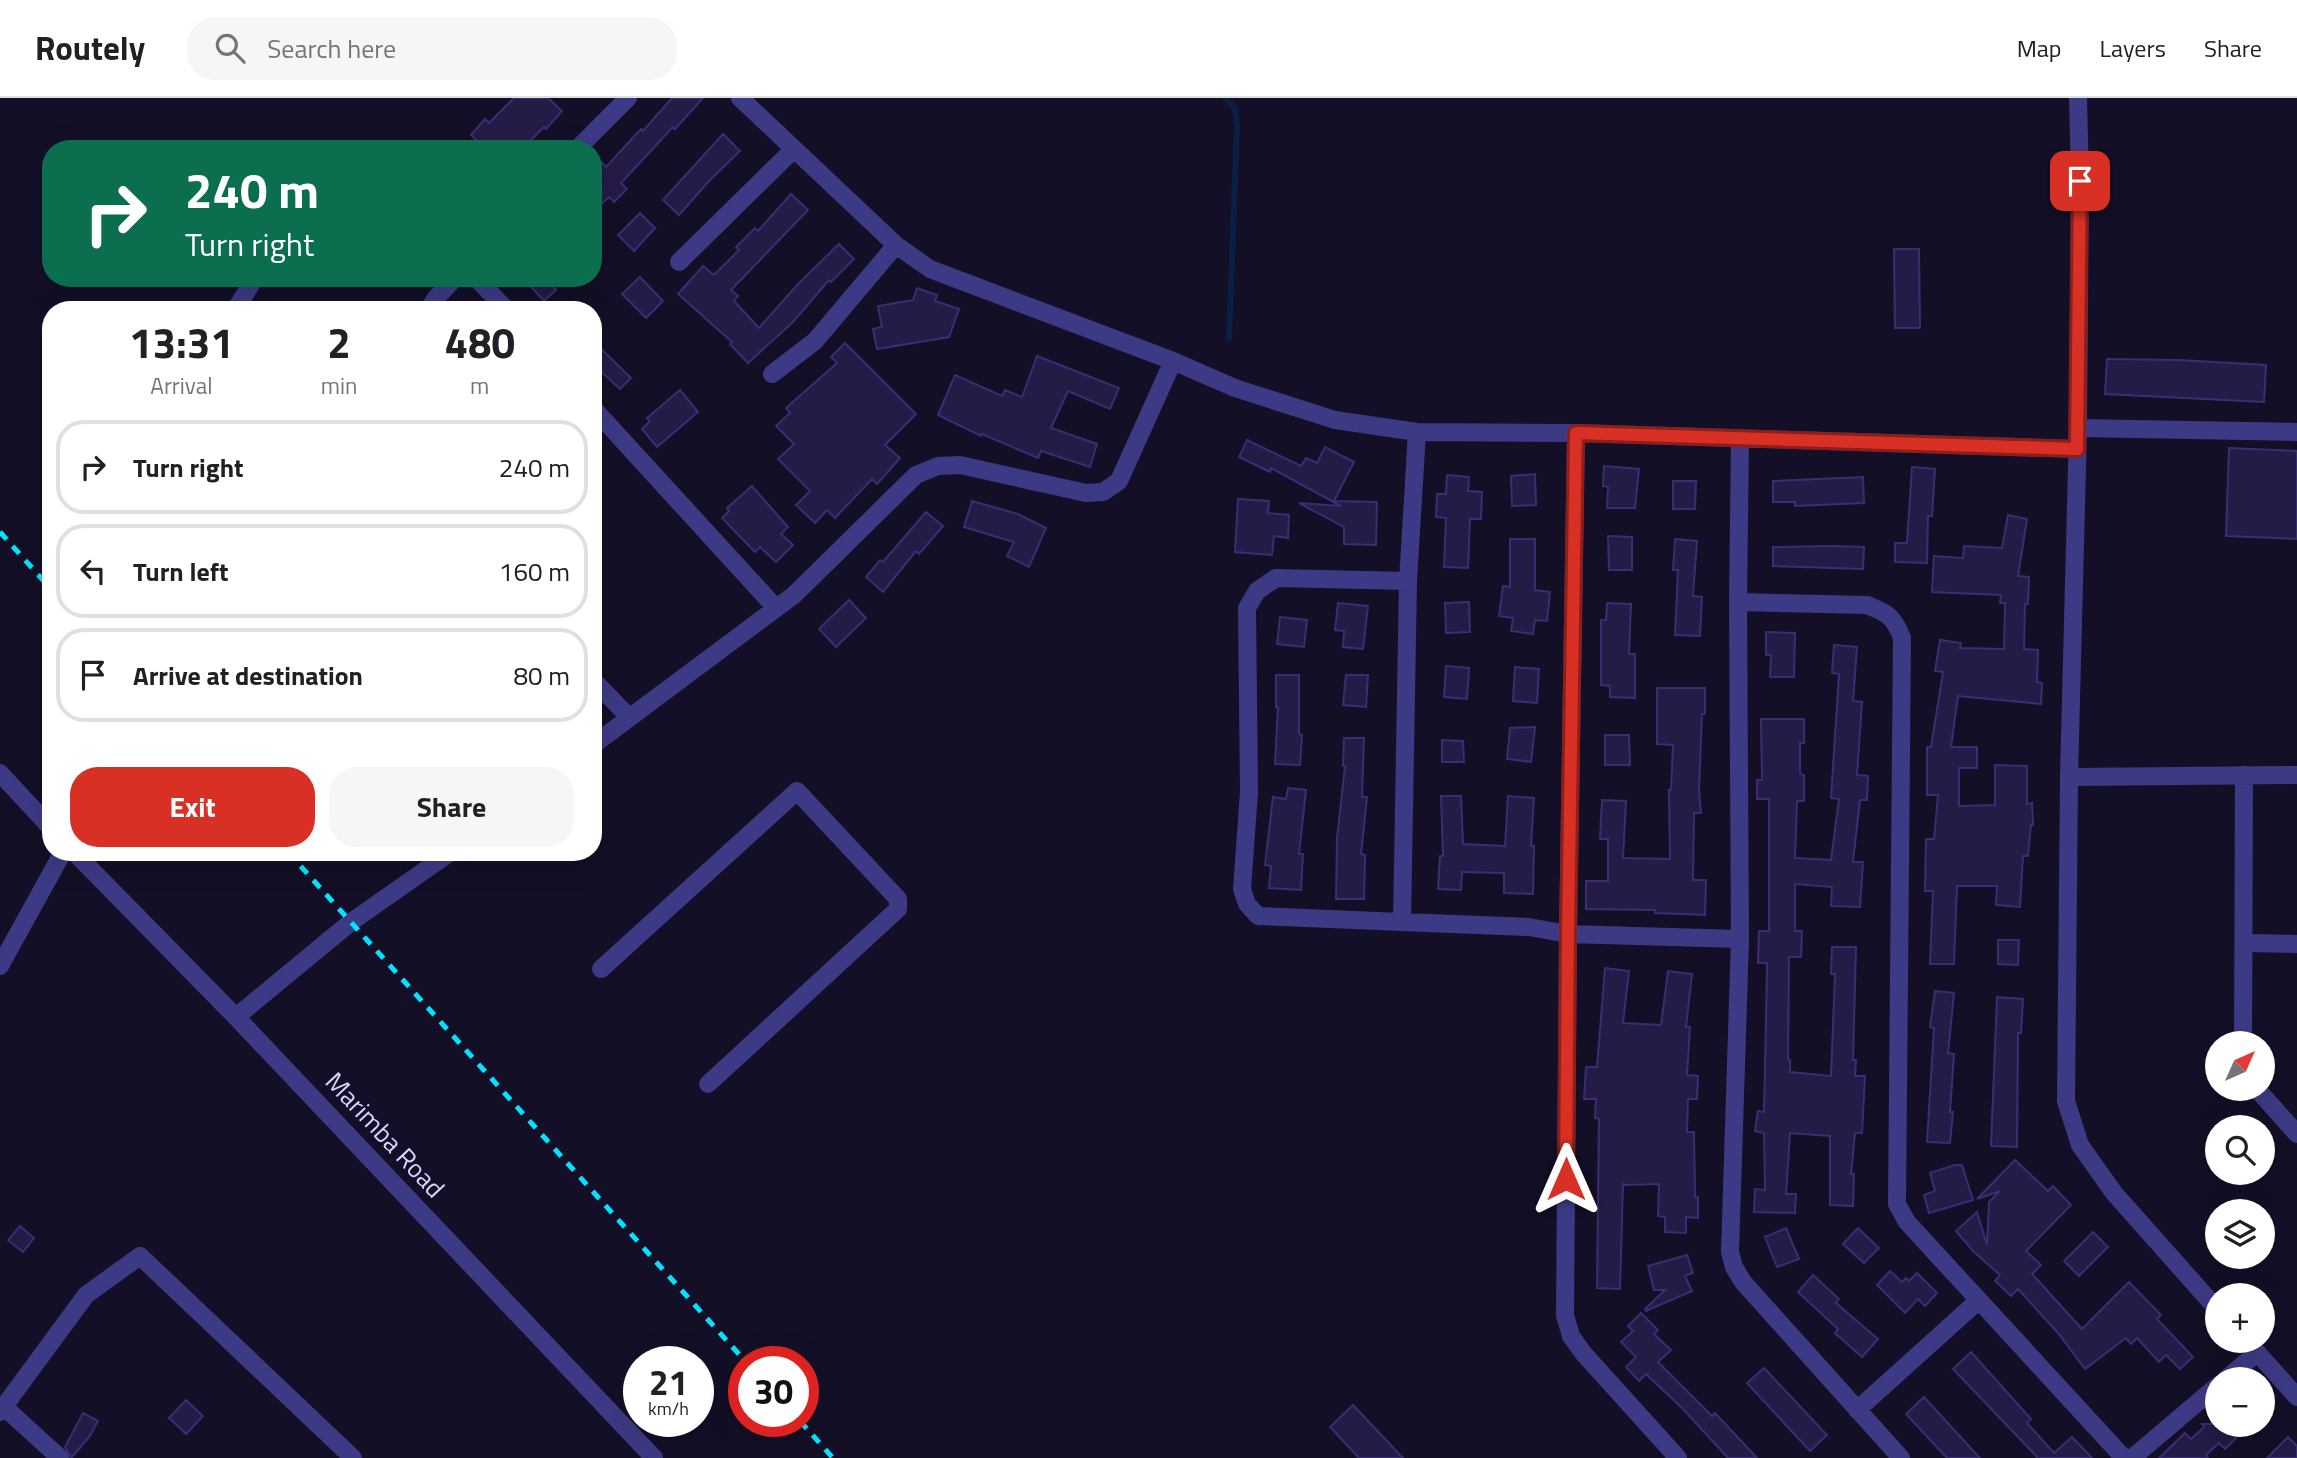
<!DOCTYPE html>
<html lang="en">
<head>
<meta charset="utf-8">
<style>
  :root { --surface:#fff; --page:#f6f6f6; --text:#202124; --muted:#757577; --line:#e0e0e0; --accent:#d93025 }
  body { margin:0; font-family:"Titillium Web",sans-serif; background:var(--page); color:var(--text); height:100vh; display:flex; flex-direction:column; font-size:26px; white-space:nowrap }
  * { box-sizing:border-box; margin:0 }
  p { font-size:23px; color:var(--muted) }
  .icon { flex:none; width:38px; height:38px; fill:none; stroke:currentColor; stroke-width:2; stroke-linecap:round; stroke-linejoin:round }
  .map { position:relative; flex:1; overflow:hidden }
  .drawer { position:absolute; left:42px; top:203px; width:560px; height:560px; display:flex; flex-direction:column; background:var(--surface); border-radius:28px; box-shadow:0 7px 28px #0002 }
  .drawer>* { flex:none }
  .hud { position:absolute; left:42px; top:42px; width:560px; height:147px; border-radius:28px; box-shadow:0 7px 28px #0002; background:#0b6e4f; color:#fff; overflow:hidden }
  .needle { width:46px; rotate:45deg }
  .buttons { position:absolute; left:2205px; top:933px; display:grid; gap:14px }
  .buttons a { display:grid; place-items:center; width:70px; height:70px; border-radius:50%; background:var(--surface); box-shadow:0 7px 28px #0002; font-size:35px }
  .speed { position:absolute; left:623px; top:1248px; display:flex; gap:14px; font-size:35px; font-weight:700; text-align:center }
  .speed>* { display:grid; place-content:center; width:91px; height:91px; border-radius:50%; background:var(--surface); box-shadow:0 7px 28px #0002; line-height:1 }
  .speed small { font-size:18px; font-weight:400 }
  .speed .limit { border:10px solid #d22; background:#fff; color:#111 }
  .pin { position:absolute; display:grid; place-items:center; width:60px; height:60px; color:#fff; margin:-30px; border-radius:14px; box-shadow:0 4px 10px #0006 }
  .me { position:absolute; width:77px; margin:-38px; rotate:0deg; stroke-linejoin:round; filter:drop-shadow(0 0 5px #0008) }
  .turn { display:flex; align-items:center; gap:24px; height:147px; padding:0 28px; font-size:32px }
  .turn .icon { width:91px; height:91px; stroke-width:2.5 }
  .turn b { display:block; font-size:49px; line-height:60px }
  .eta { display:flex; justify-content:space-evenly; align-items:center; height:119px; text-align:center }
  .eta b { font-size:42px; font-weight:700; line-height:49px }
  .primary-button { display:flex; gap:14px; margin-top:auto; padding:14px 28px }
  .primary-button a { flex:1; height:80px; border-radius:28px; background:var(--accent); color:#fff; font-size:28px; font-weight:700; line-height:80px; text-align:center }
  .primary-button a+a { background:var(--page); color:var(--text) }
  ul { padding:0; list-style:none }
  li { display:flex; align-items:center; gap:21px; height:94px; margin:0 14px 10px; padding:0 14px; border:4px solid var(--line); border-radius:28px }
  li div { flex:1 }
  li b { display:block; font-size:26px }
  li em { font-style:normal }
  header { display:flex; align-items:center; gap:42px; box-sizing:border-box; height:98px; padding:0 35px; background:var(--surface); border-bottom:2px solid var(--line) }
  header strong { font-size:33px }
  nav { display:flex; gap:38px; margin-inline-start:auto; font-size:24px }
  .search { width:490px; height:63px; background:var(--page); display:flex; align-items:center; gap:18px; box-sizing:border-box; padding:0 24px; border-radius:28px; color:var(--muted); font-size:26px }
  .map>svg:first-child { display:block }
  .lines { fill:none; stroke-linecap:round; stroke-linejoin:round }
  .stream { stroke:#0a1f44; stroke-width:6 }
  .building { fill:#241b47; stroke:#3b2d73; stroke-width:2 }
  .minor { stroke:#3d3a85; stroke-width:18 }
  .tertiary { stroke:#3d3a85; stroke-width:18 }
  .rail { stroke:#00e5ff; stroke-width:5; stroke-dasharray:10 9; stroke-linecap:butt }
  .route-casing { stroke:#8d1f18; stroke-width:18 }
  .route { stroke:#d93025; stroke-width:12 }
  .labels { text-anchor:middle; stroke-width:7; stroke-linejoin:round; paint-order:stroke }
  .street-label { font-size:26px; fill:#d9d4ff; stroke:#130f26 }
</style>
</head>
<body>
<header>
<strong>Routely</strong>
<div class="search"><svg class="icon" aria-label="search" viewBox="0 0 24 24"><circle cx="10" cy="10" r="6"/><path d="M15 15l6 6"/></svg>Search here</div>
<nav><a>Map</a><a>Layers</a><a>Share</a></nav>
</header>
<div class="map">
<svg width="2297" height="1360" viewBox="0 0 2297 1360">
  <rect width="100%" height="100%" fill="#130f26"/>
  <g class="lines">
    <path class="stream" d="M1225 0 1235 10 1237 28 1229 240"/>
  </g>
  <path class="building" d="M514 0H548L562 13 546 31 544 29 522 51H486L471 37 485 21 489 25Z
    M672 0H703L675 31 673 29 621 85 627 91 614 104 609 99 593 114V56L606 69 641 31 643 33Z
    M723 36 740 53 708 84 679 117 663 102Z
    M791 96 808 112 731 192 738 198 734 203 759 230 798 186 839 146 854 161 831 184 829 182 793 224 748 265 730 246 732 244 678 196 703 168 714 177 739 152 736 149 755 130 758 133Z
    M640 115 655 130 634 153 618 137Z
    M1894 151H1919L1920 230H1895Z
    M640 179 663 203 646 220 622 196Z
    M523 180H545L556 192 544 203Z
    M917 190 937 197 935 203 959 211 949 239 877 251 873 231 882 229 878 208 913 202Z
    M593 243 631 280 620 291 593 266Z
    M845 245 916 316 885 347 900 360 877 386 872 381 835 420 827 412 815 425 796 407 810 393 778 361 794 346 776 328 790 315 786 310 837 265 831 259Z
    M1037 258 1119 290 1110 311 1068 293 1051 330 1097 346 1090 369 1041 353 1038 360 982 336 981 338 938 317 955 277 1002 298 1005 292 1022 299Z
    M2107 261 2179 262 2266 267 2264 304 2105 296Z
    M680 292 698 314 657 349 642 331 650 323 647 320Z
    M1247 342 1301 368 1306 360 1317 365 1325 349 1354 364 1334 403 1377 404 1376 447 1344 446V429L1299 405 1341 408 1271 370 1270 374 1239 359Z
    M2229 350 2297 353V441L2226 438Z
    M1604 368 1639 371 1635 410H1607L1608 389 1603 388Z
    M1912 369 1935 371 1932 418H1928L1927 465 1895 464V445H1907Z
    M1535 376 1536 407 1512 408 1511 378Z
    M1447 377 1469 379 1468 393 1482 394 1481 421H1470L1468 470 1444 469 1446 420 1436 419 1437 396H1446Z
    M1863 379 1864 405 1795 408V404H1773V383Z
    M1673 383H1696L1695 411H1673Z
    M752 388 788 429 781 436 793 447 776 464 760 449 755 454 722 420 729 413 727 410Z
    M1238 401 1269 403 1268 415 1289 417 1288 440 1274 438 1272 457 1235 454Z
    M972 403 1018 416 1046 430 1029 469 1007 458 1014 444 964 429Z
    M926 414 943 428 919 456 916 453 883 494 866 479 880 462 883 464Z
    M2008 417 2027 421 2018 478 2029 479 2028 506H2025L2024 551 2038 552 2037 584 2042 585 2041 606 1958 598 1951 649H1977V670H1959V708L1995 707V667L2027 668V706L2032 705 2033 727H2031L2028 758H2023L2020 809 1996 807 1997 788H1957L1954 866H1930L1933 793H1925L1926 741H1934L1938 697H1927V649H1931L1943 574 1935 573 1940 542 1961 545 1960 550 2004 551 2005 505H2000L2001 497 1932 494 1934 458 1963 460 1964 448 2002 450Z
    M1608 438 1632 439V472H1609Z
    M1510 441H1535V492L1550 494 1547 523 1535 522 1533 536 1511 533 1513 520 1499 518 1503 488 1510 489Z
    M1675 441 1697 443 1693 498 1702 499 1700 538 1675 537 1678 472H1673Z
    M1833 448 1864 449 1863 471 1773 468V449Z
    M849 502 866 520 836 549 819 531Z
    M1469 504 1470 534 1446 535 1445 505Z
    M1338 505 1368 508 1363 551 1343 549 1344 533 1335 532Z
    M1607 505 1631 506 1629 556H1635V600L1610 599V588L1601 587V522H1606Z
    M1280 519 1307 522 1304 549 1277 546Z
    M1766 534 1795 535 1794 579H1770L1771 557H1766Z
    M1834 547 1857 549 1853 603 1862 604 1857 677 1868 678 1867 702H1860L1853 764H1863L1860 809 1831 808 1832 789 1795 786V833H1802L1801 859H1789L1788 961 1790 962V974L1831 978 1835 876H1831L1832 849H1856L1853 962H1856L1855 978H1865L1862 1035H1855L1851 1076H1854L1853 1108 1830 1107V1038L1790 1035 1786 1096H1796L1795 1115 1754 1114 1755 1091 1765 1092 1764 1035 1755 1033 1758 1013 1764 1014 1767 875V865H1758L1759 833H1769V701H1757V682H1762L1761 621H1804V645H1800V676L1804 677V703H1797L1795 760 1831 762 1839 701 1831 700 1839 576 1832 575Z
    M1446 568 1469 570 1467 601 1444 599Z
    M1515 569 1539 571 1537 605 1513 603Z
    M1276 577H1299V636L1302 637 1300 667 1275 666 1278 609H1276Z
    M1346 577H1368L1366 609 1343 607Z
    M1657 590H1705V616H1702L1699 692 1701 715H1694L1693 782H1706L1705 817 1655 815V812L1586 811V783H1608V741H1600L1602 702 1626 703 1623 760 1670 761 1669 692H1671L1673 647 1657 646Z
    M1535 629 1531 664 1507 661 1510 630Z
    M1605 637H1629L1630 667H1605Z
    M1344 640H1364L1362 699H1367L1361 756 1365 757 1364 801H1336L1337 740 1345 668H1343Z
    M1442 642 1463 643 1464 664H1442Z
    M1288 690 1306 692 1299 756H1303L1301 792 1269 790 1271 768 1265 767 1273 699 1286 701Z
    M1441 698H1461L1463 746 1505 748 1508 698 1534 700 1531 748H1534L1533 796 1504 795V775L1462 774 1461 792 1438 791 1440 758H1443Z
    M1998 842H2019L2018 867 1998 866Z
    M1605 870 1629 873 1623 925 1661 927 1668 873 1692 876 1686 929H1690L1687 977 1698 978 1697 1001H1688L1687 1034H1694L1695 1099H1698V1120L1686 1119V1135L1665 1134V1119L1658 1118 1659 1086 1624 1087 1623 1085 1620 1191 1597 1190 1599 1021 1595 1020 1596 1001H1584L1586 969H1597Z
    M1935 893 1954 895 1948 955 1954 956 1950 1014H1953L1950 1045 1927 1044 1934 930 1930 929Z
    M1997 899 2023 901 2021 935H2018L2017 1049 1991 1048Z
    M2015 1062 2048 1093 2053 1088 2071 1107 2026 1153 2041 1167 2032 1176 2082 1231 2129 1184 2161 1217 2157 1221 2193 1259 2180 1271 2166 1257 2159 1264 2137 1240 2131 1246 2126 1240 2085 1271 2058 1235 2018 1191 2011 1198 1995 1183 2000 1177 1974 1154 1956 1133 1977 1114 1987 1147 1989 1104 2000 1093 1977 1101Z
    M1955 1067H1962L1973 1102 1929 1115 1924 1097 1935 1093 1930 1075Z
    M20 1128 34 1140 23 1154 8 1142Z
    M1786 1130 1799 1161 1777 1169 1765 1139Z
    M1858 1130 1879 1150 1864 1165 1843 1146Z
    M2093 1134 2108 1149 2079 1178 2064 1163Z
    M1687 1157 1693 1175 1685 1178 1692 1193 1646 1213 1645 1211 1665 1192H1654L1648 1168Z
    M1890 1173 1902 1184 1906 1180 1909 1183 1917 1175 1937 1195 1925 1208 1918 1201 1905 1215 1877 1187Z
    M1813 1177 1839 1201 1836 1205 1878 1241 1862 1259 1835 1235 1838 1231 1798 1194Z
    M1641 1215 1658 1232 1654 1236 1671 1252 1658 1264 1712 1318 1715 1315 1757 1360H1728L1683 1311 1646 1276 1639 1283 1626 1269 1636 1259 1621 1244 1633 1233 1628 1228Z
    M1971 1254 2031 1321 2027 1325 2054 1355 2072 1339 2092 1360H2038L1953 1271Z
    M1764 1270 1827 1337 1810 1353 1747 1285Z
    M1924 1299 1944 1321 1980 1360H1947L1906 1316Z
    M186 1302 203 1318 186 1336 169 1320Z
    M1353 1307 1403 1360H1359L1330 1329Z
    M83 1315 98 1323 90 1338 71 1360 65 1349Z
    M2202 1326H2250L2225 1351 2219 1345 2206 1357 2208 1360H2159L2185 1335 2191 1341 2204 1329Z
    M2288 1339 2297 1348V1360H2267Z"/>
  <g class="lines">
    <path class="minor" d="M740 0 896 147 930 171 1173 263 1235 290 1335 322 1417 334 1576 335 2077 351
      M577 51 628 0
      M679 164 794 51
      M476 180 507 212
      M235 212 255 180
      M428 212 436 200 455 180
      M772 276 815 243 896 147
      M593 310 776 510
      M2078 330 2297 334
      M1417 334 1408 483 1402 824 1529 829 1568 836 1740 841
      M1576 335 1568 836 1565 1217 1571 1238 1584 1256 1678 1360
      M1740 341 1738 504 1867 507C1888 515 1894 519 1902 540L1897 1106 1907 1124 2124 1360
      M1738 504 1740 841 1730 1154 1734 1169 1743 1184 1901 1360
      M593 582 629 619
      M593 647 794 497 916 377 938 368 960 367 1086 395 1103 394 1119 383 1173 263
      M2069 679 2297 677
      M1402 824 1258 818 1247 806 1242 791 1249 694 1247 510 1257 493 1276 480 1408 483
      M2244 845 2297 846
      M601 871 797 693 898 801V811L708 986
      M236 919 351 824 451 754
      M2243 945 2244 677
      M2256 990 2297 1036
      M2226 1281 2257 1255
      M4 1309 60 1360
      M1857 1312 1979 1202
      M0 1314 86 1197 140 1158 353 1360
      M2132 1360 2217 1288"/>
    <path class="tertiary" d="M2078 0 2080 83 2078 330 2069 679 2066 1003 2080 1047 2114 1095 2217 1211
      M0 675 51 730
      M74 754 236 919 654 1360
      M0 868 63 754
      M2246 1242 2297 1299"/>
    <path class="rail" d="M0 434 51 491
      M288 754 746 1264
      M800 1323 833 1360"/>
  </g>
  <g class="lines">
    <g class="route-casing">
      <path id="route" d="M1566 1081 1568 836 1576 335 2077 351 2080 83"/>
    </g>
    <use href="#route" class="route"/>
  </g>
  <g class="labels">
    <g class="street-label">
      <text transform="translate(385 1037) rotate(47)" y="9">Marimba Road</text>
    </g>
  </g>
</svg>
<div class="buttons">
<a><svg class="needle" viewBox="-14 -14 28 28"><path d="M0-13l5 13h-10z" fill="#e53935"/><path d="M0 13l5-13h-10z" fill="#757577"/></svg></a>
<a><svg class="icon" aria-label="search" viewBox="0 0 24 24"><circle cx="10" cy="10" r="6"/><path d="M15 15l6 6"/></svg></a>
<a><svg class="icon" aria-label="layers" viewBox="0 0 24 24"><path d="M12 4l9 5-9 5-9-5zM3 14l9 5 9-5"/></svg></a>
<a>+</a>
<a>−</a>
</div>
<div class="speed"><div>21<small>km/h</small></div><div class="limit">30</div></div>
<div class="pin" style="left:2080px;top:83px;background:#d93025"><svg class="icon" aria-label="arrive" viewBox="0 0 24 24"><path d="M6 21V4h12l-3 4 3 4H6"/></svg></div>
<svg class="me" style="left:1566px;top:1081px" viewBox="-20 -20 40 40"><path d="M0-17L14 15 0 8-14 15z" fill="#d93025" stroke="#fff" stroke-width="4"/></svg>
<div class="hud">
<div class="turn"><svg class="icon" aria-label="right" viewBox="0 0 24 24"><path d="M7 20v-9h11M14 6l5 5-5 5"/></svg><div><b>240 m</b>Turn right</div></div>
</div>
<section class="drawer">
<div class="eta">
<div><b>13:31</b><p>Arrival</p></div>
<div><b>2</b><p>min</p></div>
<div><b>480</b><p>m</p></div>
</div>
<ul>
<li><svg class="icon" aria-label="right" viewBox="0 0 24 24"><path d="M7 20v-9h11M14 6l5 5-5 5"/></svg><div><b>Turn right</b></div><em>240 m</em></li>
<li><svg class="icon" aria-label="left" viewBox="0 0 24 24"><path d="M17 20v-9H6M10 6l-5 5 5 5"/></svg><div><b>Turn left</b></div><em>160 m</em></li>
<li><svg class="icon" aria-label="arrive" viewBox="0 0 24 24"><path d="M6 21V4h12l-3 4 3 4H6"/></svg><div><b>Arrive at destination</b></div><em>80 m</em></li>
</ul>
<div class="primary-button"><a>Exit</a><a>Share</a></div>
</section>
</div>
</body>
</html>
